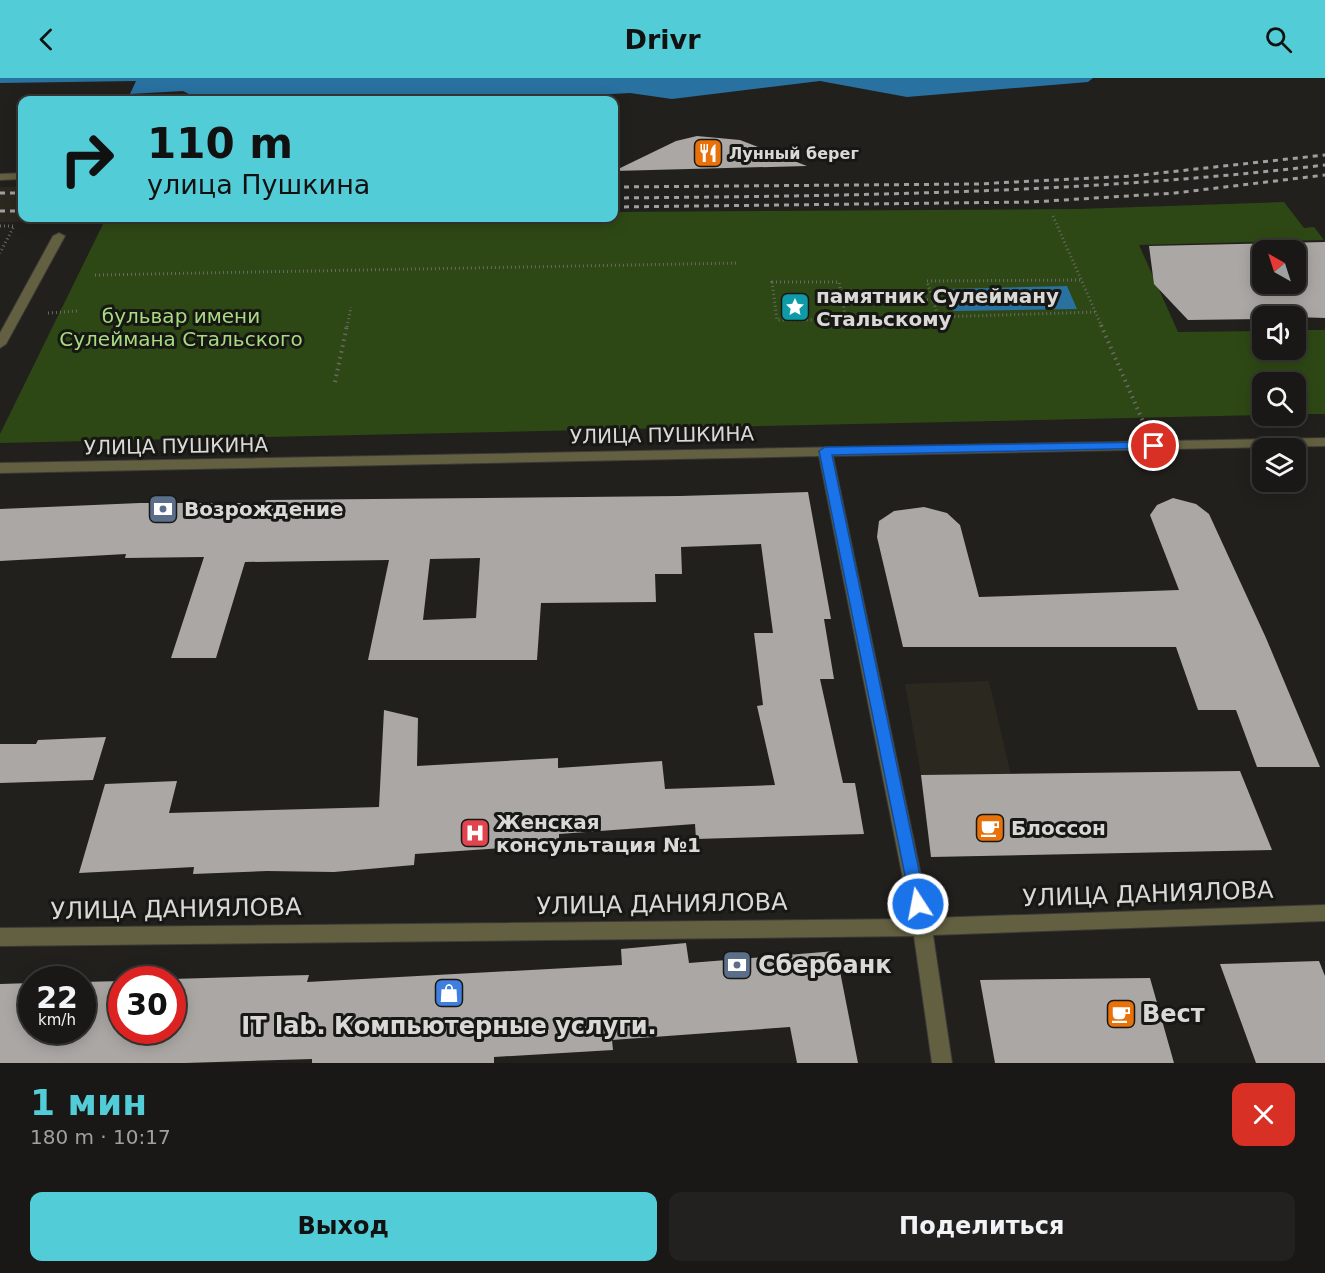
<!DOCTYPE html>
<html lang="ru">
<head>
<meta charset="utf-8">
<style>
  :root { --surface:#191816; --page:#22211f; --text:#f1f3f6; --muted:#9fa0a1; --line:#373735; --accent:#52ccd6 }
  body { margin:0; font-family:"DejaVu Sans",sans-serif; background:var(--page); color:var(--text); height:100vh; display:flex; flex-direction:column; font-size:22px; white-space:nowrap }
  * { box-sizing:border-box; margin:0 }
  p { font-size:20px; color:var(--muted) }
  .icon { flex:none; width:33px; height:33px; fill:none; stroke:currentColor; stroke-width:2; stroke-linecap:round; stroke-linejoin:round }
  .map { position:relative; height:985px; overflow:hidden }
  .details { display:flex; flex-direction:column; background:var(--surface); flex:1 }
  .details>* { flex:none }
  .guide { position:absolute; left:18px; top:18px; width:600px; height:126px; border-radius:12px; box-shadow:0 3px 15px #0003,0 0 0 2px var(--line); background:#52ccd6; color:#111; overflow:hidden }
  .needle { width:39px; rotate:321deg }
  .tools { position:absolute; left:1252px; top:162px; display:grid; gap:12px }
  .tools a { display:grid; place-items:center; width:54px; height:54px; border-radius:12px; background:var(--surface); box-shadow:0 3px 15px #0003,0 0 0 2px var(--line); font-size:30px }
  .speed { position:absolute; left:18px; top:888px; display:flex; gap:12px; font-size:30px; font-weight:700; text-align:center }
  .speed>* { display:grid; place-content:center; width:78px; height:78px; border-radius:50%; background:var(--surface); box-shadow:0 3px 15px #0003,0 0 0 2px var(--line); line-height:1 }
  .speed small { font-size:15px; font-weight:400 }
  .speed .limit { border:9px solid #d22; background:#fff; color:#111 }
  .pin { position:absolute; display:grid; place-items:center; width:51px; height:51px; color:#fff; margin:-26px; border:3px solid #fff; border-radius:50%; box-shadow:0 2px 6px #0007 }
  .me { position:absolute; width:66px; margin:-33px; rotate:349deg; stroke-linejoin:round; filter:drop-shadow(0 0 4px #0008) }
  .turn { display:flex; align-items:center; gap:21px; height:126px; padding:0 30px; font-size:27px }
  .turn .icon { width:78px; height:78px; stroke-width:2.5 }
  .turn b { display:block; font-size:42px; line-height:51px }
  .round { display:grid; place-items:center; flex:none; width:63px; height:63px; border-radius:12px; background:var(--page) }
  .summary { display:flex; align-items:center; justify-content:space-between; height:102px; padding:0 30px }
  h1 { font-size:36px; font-weight:700; line-height:45px; color:var(--accent) }
  .cta { display:flex; gap:12px; margin-top:auto; padding:12px 30px }
  .cta a { flex:1; height:69px; border-radius:12px; background:var(--accent); color:#111; font-size:24px; font-weight:700; line-height:69px; text-align:center }
  .cta a+a { background:var(--page); color:var(--text) }
  header { display:flex; justify-content:space-between; align-items:center; height:78px; padding:0 30px; background:var(--accent); color:#111; font-size:27px; font-weight:700 }
  .map>svg:first-child { display:block }
  .built { fill:#2a281f }
  .green { fill:#2e4815 }
  .water { fill:#2871a0 }
  .building { fill:#aaa7a4; fill-rule:evenodd }
  .lines { fill:none; stroke-linecap:round; stroke-linejoin:round }
  .street-casing { stroke:#3b3a37; stroke-width:2 }
  .path-far1 { stroke:#6a6967; stroke-width:3; stroke-dasharray:1 3; stroke-linecap:butt }
  .path { stroke:#6a6967; stroke-width:4; stroke-dasharray:1.5 4.5; stroke-linecap:butt }
  .street { fill:#636041; fill-rule:evenodd }
  .rail { stroke:#a09f9d; stroke-width:3; stroke-dasharray:5 5; stroke-linecap:butt }
  .route { fill:#1a73e8; stroke:#114b97; stroke-width:1.5 }
  .labels { text-anchor:middle; stroke-width:6; stroke-linejoin:round; paint-order:stroke }
  .far-poi-label { font-size:16px; font-weight:bold; fill:#dad9d7; stroke:#171714; text-anchor:start }
  .poi-label { font-size:20px; font-weight:bold; fill:#dad9d7; stroke:#171714; text-anchor:start }
  .park-label { font-size:20px; fill:#a8db7f; stroke:#171714 }
  .street-label { font-size:20px; fill:#dad9d7; stroke:#171714 }
  .near-street-label { font-size:24px; fill:#dad9d7; stroke:#171714 }
  .near-poi-label { font-size:24px; font-weight:bold; fill:#dad9d7; stroke:#171714; text-anchor:start }
</style>
</head>
<body>
<header><svg class="icon" aria-label="back" viewBox="0 0 24 24"><path d="M15 5l-7 7 7 7"/></svg>Drivr<svg class="icon" aria-label="search" viewBox="0 0 24 24"><circle cx="10" cy="10" r="6"/><path d="M15 15l6 6"/></svg></header>
<div class="map">
<svg width="1325" height="985" viewBox="0 0 1325 985">
  <rect width="100%" height="100%" fill="#21201d"/>
  <path class="built" d="M0 109H22V140H103L101 142 0 144Z
    M989 603 1011 697H921L905 606Z"/>
  <path class="green" d="M1284 124 1304 150 1314 149 1324 162 1139 167 1178 254 1263 253V272H1296V252H1325V336H1296V304H1263V337L0 365V356L106 140H614V134L1078 131Z"/>
  <path class="water" d="M0 0H1093L1088 4 907 19 820 3 672 21 630 15 502 22H325L304 17 193 18 183 13 130 16 136 3 0 5Z
    M1067 208 1077 231 953 233 946 211Z"/>
  <path class="building" d="M697 58 740 62 807 88 614 93 676 63Z
    M1325 164V240L1263 238V241L1188 242 1154 206 1149 168ZM1263 172H1296V206H1263Z
    M808 414 831 541H824L834 601H820L843 705H855L864 756 696 761 695 746 559 756V766L415 776 414 787 334 794 267 793 193 796 194 789 79 795 105 706 177 703 169 735 379 729 384 632 418 640 417 688 558 680V690L662 683 665 711 775 707 757 628 763 627 754 555H773L761 466 681 469 682 496H655L656 524 541 525 537 582H368L389 482 245 484 216 580H171L204 479 125 480 126 476 0 483V431L140 425H265L266 422 680 418ZM480 480 476 540 423 542 430 481Z
    M1173 420 1196 426 1209 436 1266 560 1320 689H1257L1236 632H1198L1176 569H903L877 459 879 443 894 433 924 429 947 435 960 447 979 519 1179 512 1150 437 1157 427Z
    M106 659 93 702 0 705V666H36L38 662Z
    M1240 693 1272 772 931 779 921 697Z
    M686 865 689 885 836 873 858 985H797L790 949 612 962 613 972 494 979V985H312V981L185 985H0V906L32 905V952H82V904L122 903V952H172V901L309 897 307 904 622 887 621 871Z
    M1319 883 1325 898V985H1256L1220 886Z
    M1150 900 1174 985H995L980 902Z"/>
  <g class="lines">
    <g class="street-casing">
      <path id="street" d="M22 95V101L0 102V96Z
        M59 155 65 158 6 266 0 270V255L53 158Z
        M1325 360V368L833 378 930 840 1325 827V843L933 857 952 985H932L914 858 0 868V850L911 841 819 378 0 395V385Z"/>
    </g>
    <path class="path-far1" d="M1053 138 1102 249
      M0 148H14L0 175
      M95 197 738 185
      M772 204H839L846 242H777Z
      M933 222 927 203 1081 202
      M843 223 933 222 938 239 1095 234
      M48 235 77 233
      M347 249 351 229"/>
    <path class="path" d="M1101 247 1145 348
      M335 304 347 247"/>
    <use href="#street" class="street"/>
    <path class="rail" d="M614 109 977 106 1132 98 1325 77
      M0 115H22
      M614 120C852 118 1089 115 1325 87
      M614 129 1031 124 1175 115 1325 97
      M0 133H22"/>
  </g>
  <path class="route" d="M1154 364 1158 365 1160 368 1158 370 832 377 926 826 924 832 918 834 912 832 819 373 825 369Z"/>
  <defs>
    <g id="restaurant-square" transform="scale(1.5)"><rect x="-9" y="-9" width="18" height="18" rx="4" fill="#e8710a" stroke="#171714"/><path d="M-5-6h1v4h1v-4h1v4h1v-4h1v5L-1.5 .5V6h-2V.5L-5-1ZM5-6V6H3V1.5H1.5Q1.5-4 5-6Z" fill="#fff"/></g>
    <g id="sight-square" transform="scale(1.5)"><rect x="-9" y="-9" width="18" height="18" rx="4" fill="#0f9aa8" stroke="#171714"/><path d="M0-6L1.8-2.2L6-1.7L2.9 1.2L3.7 5.4L0 3.3L-3.7 5.4L-2.9 1.2L-6-1.7L-1.8-2.2Z" fill="#fff"/></g>
    <g id="bank-square" transform="scale(1.5)"><rect x="-9" y="-9" width="18" height="18" rx="4" fill="#5c6f8a" stroke="#171714"/><path d="M-6-4H6V4H-6ZM0-2.3a2.3 2.3 0 1 0 0 4.6a2.3 2.3 0 1 0 0-4.6Z" fill="#fff"/></g>
    <g id="cafe-square" transform="scale(1.5)"><rect x="-9" y="-9" width="18" height="18" rx="4" fill="#e8710a" stroke="#171714"/><path d="M-5.5-4.5H6V0H3Q3 3.5 0 3.5H-2.5Q-5.5 3.5-5.5 0ZM3-3.2v2h1.7v-2ZM-6 4.5H4V6H-6Z" fill="#fff"/></g>
    <g id="hospital-square" transform="scale(1.5)"><rect x="-9" y="-9" width="18" height="18" rx="4" fill="#e0444e" stroke="#171714"/><path d="M-5-5h3v3.5h4V-5h3V5h-3V1.5h-4V5h-3Z" fill="#fff"/></g>
    <g id="shop-square" transform="scale(1.5)"><rect x="-9" y="-9" width="18" height="18" rx="4" fill="#3f7fe0" stroke="#171714"/><path d="M-5-2.5h2.3a2.7 3.5 0 0 1 5.4 0H5L5.5 6h-11ZM-1.5-2.5h3a1.5 2.3 0 0 0-3 0Z" fill="#fff"/></g>
  </defs>
  <g fill-rule="evenodd">
    <use href="#restaurant-square" x="708" y="75"/>
    <use href="#sight-square" x="795" y="229"/>
    <use href="#bank-square" x="163" y="431"/>
    <use href="#cafe-square" x="990" y="750"/>
    <use href="#hospital-square" x="475" y="755"/>
    <use href="#bank-square" x="737" y="887"/>
    <use href="#shop-square" x="449" y="915"/>
    <use href="#cafe-square" x="1121" y="936"/>
  </g>
  <g class="labels">
    <g class="far-poi-label">
      <text x="729" y="81">Лунный берег</text>
    </g>
    <g class="poi-label">
      <text x="816" y="225">памятник Сулейману<tspan x="816" dy="23">Стальскому</tspan></text>
      <text x="184" y="438">Возрождение</text>
      <text x="496" y="751">Женская<tspan x="496" dy="23">консультация №1</tspan></text>
      <text x="1011" y="757">Блоссон</text>
    </g>
    <g class="park-label">
      <text x="181" y="245">бульвар имени<tspan x="181" dy="23">Сулеймана Стальского</tspan></text>
    </g>
    <g class="street-label">
      <text transform="translate(662 357) rotate(-1)" y="7">УЛИЦА ПУШКИНА</text>
      <text transform="translate(176 368) rotate(-1)" y="7">УЛИЦА ПУШКИНА</text>
    </g>
    <g class="near-street-label">
      <text transform="translate(1148 816) rotate(-2)" y="8">УЛИЦА ДАНИЯЛОВА</text>
      <text transform="translate(662 826) rotate(-1)" y="8">УЛИЦА ДАНИЯЛОВА</text>
      <text transform="translate(176 831) rotate(-1)" y="8">УЛИЦА ДАНИЯЛОВА</text>
    </g>
    <g class="near-poi-label">
      <text x="758" y="895">Сбербанк</text>
      <text x="1142" y="944">Вест</text>
      <text x="449" y="956" text-anchor="middle">IT lab. Компьютерные услуги.</text>
    </g>
  </g>
</svg>
<div class="tools">
<a><svg class="needle" viewBox="-14 -14 28 28"><path d="M0-13l5 13h-10z" fill="#e53935"/><path d="M0 13l5-13h-10z" fill="#9fa0a1"/></svg></a>
<a><svg class="icon" aria-label="sound" viewBox="0 0 24 24"><path d="M4 9h4l5-4v14l-5-4H4zM17 9q2 3 0 6"/></svg></a>
<a><svg class="icon" aria-label="search" viewBox="0 0 24 24"><circle cx="10" cy="10" r="6"/><path d="M15 15l6 6"/></svg></a>
<a><svg class="icon" aria-label="layers" viewBox="0 0 24 24"><path d="M12 4l9 5-9 5-9-5zM3 14l9 5 9-5"/></svg></a>
</div>
<div class="speed"><div>22<small>km/h</small></div><div class="limit">30</div></div>
<div class="pin" style="left:1154px;top:368px;background:#d93025"><svg class="icon" aria-label="arrive" viewBox="0 0 24 24"><path d="M6 21V4h12l-3 4 3 4H6"/></svg></div>
<svg class="me" style="left:918px;top:826px" viewBox="-20 -20 40 40"><circle r="17" fill="#1a73e8" stroke="#fff" stroke-width="3"/><path d="M0-11L8 9 0 5-8 9z" fill="#fff"/></svg>
<div class="guide">
<div class="turn"><svg class="icon" aria-label="right" viewBox="0 0 24 24"><path d="M7 20v-9h11M14 6l5 5-5 5"/></svg><div><b>110 m</b>улица Пушкина</div></div>
</div>
</div>
<section class="details">
<div class="summary"><div><h1>1 мин</h1><p>180 m · 10:17</p></div><a class="round" style="background:#d93025;color:#fff"><svg class="icon" aria-label="close" viewBox="0 0 24 24"><path d="M6 6l12 12M18 6L6 18"/></svg></a></div>
<div class="cta"><a>Выход</a><a>Поделиться</a></div>
</section>
</body>
</html>
